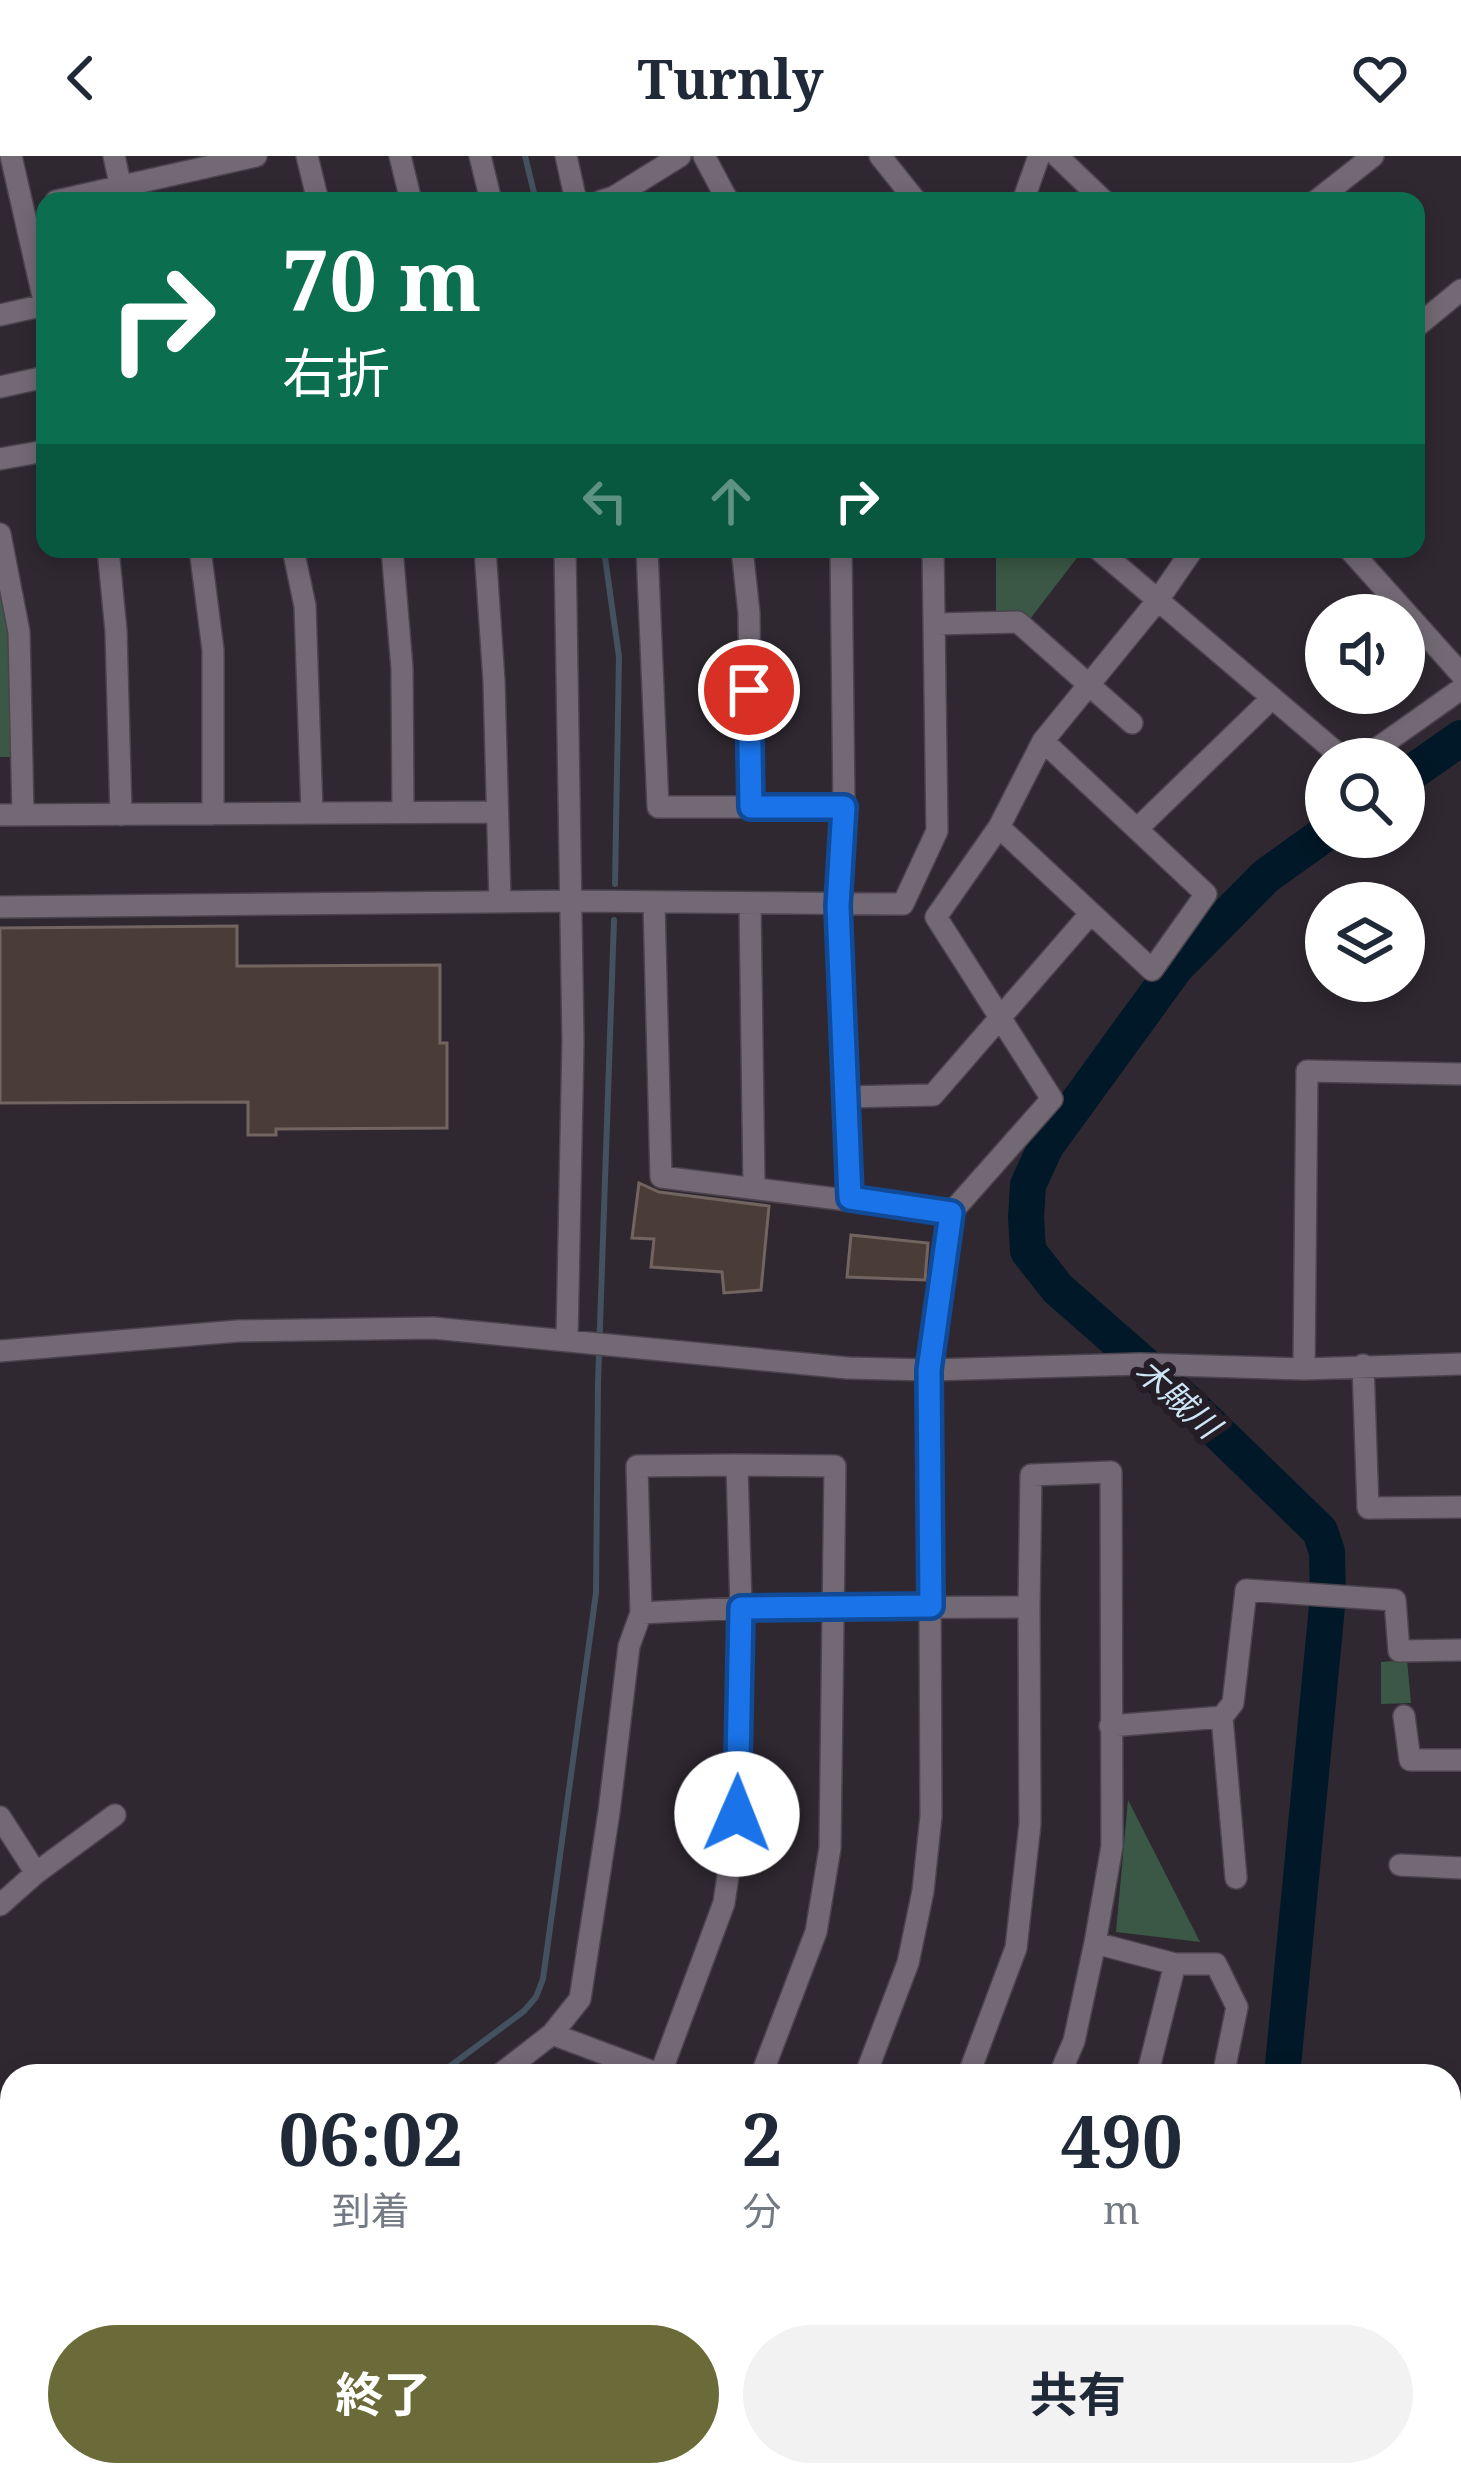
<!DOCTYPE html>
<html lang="ja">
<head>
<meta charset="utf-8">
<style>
  :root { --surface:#fff; --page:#f2f2f3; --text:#1f2937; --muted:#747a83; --accent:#6b6b39 }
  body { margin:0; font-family:"Noto Serif","Noto Sans JP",serif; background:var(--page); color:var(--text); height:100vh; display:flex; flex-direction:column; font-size:45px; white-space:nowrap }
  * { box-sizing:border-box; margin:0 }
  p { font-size:39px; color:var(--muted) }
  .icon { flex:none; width:66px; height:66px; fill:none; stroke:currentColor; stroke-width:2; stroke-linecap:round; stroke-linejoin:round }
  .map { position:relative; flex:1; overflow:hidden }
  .sheet { position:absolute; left:0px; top:1908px; width:1461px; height:423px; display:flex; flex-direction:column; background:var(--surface); border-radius:36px 36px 0 0; box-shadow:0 6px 18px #0003 }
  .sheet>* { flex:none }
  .banner { position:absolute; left:36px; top:36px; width:1389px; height:366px; border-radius:24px; box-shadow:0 6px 18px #0003; background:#0b6e4f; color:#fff; overflow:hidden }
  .controls { position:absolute; left:1305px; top:438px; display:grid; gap:24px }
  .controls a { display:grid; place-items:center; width:120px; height:120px; border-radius:50%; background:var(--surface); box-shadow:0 6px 18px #0003; font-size:60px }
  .pin { position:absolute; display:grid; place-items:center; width:102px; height:102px; color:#fff; margin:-51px; border:6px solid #fff; border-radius:50%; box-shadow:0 3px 12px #0007 }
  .me { position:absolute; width:132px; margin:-66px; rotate:1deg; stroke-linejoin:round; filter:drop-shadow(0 0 9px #0008) }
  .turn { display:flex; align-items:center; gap:42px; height:252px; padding:0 48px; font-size:54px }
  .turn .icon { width:156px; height:156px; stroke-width:2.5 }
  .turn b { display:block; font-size:84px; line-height:102px }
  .lanes { display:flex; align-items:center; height:114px; padding:0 48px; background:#0003; justify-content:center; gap:60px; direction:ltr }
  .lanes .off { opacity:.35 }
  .eta { display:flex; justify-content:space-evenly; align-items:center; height:204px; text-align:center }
  .eta b { font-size:72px; font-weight:700; line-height:84px }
  .button { display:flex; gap:24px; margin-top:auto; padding:24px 48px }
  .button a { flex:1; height:138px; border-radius:72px; background:var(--accent); color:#fff; font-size:48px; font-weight:700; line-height:138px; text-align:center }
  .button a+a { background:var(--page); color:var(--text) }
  header { display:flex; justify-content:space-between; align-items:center; height:156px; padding:0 48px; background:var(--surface); font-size:54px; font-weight:700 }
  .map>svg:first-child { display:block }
  .green { fill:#3b5846 }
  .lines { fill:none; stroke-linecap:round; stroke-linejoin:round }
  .stream { stroke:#43525e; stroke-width:6 }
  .river { stroke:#001827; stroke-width:36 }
  .building { fill:#4a3d38; stroke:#72645f; stroke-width:3 }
  .minor-casing { stroke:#4b444c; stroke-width:24 }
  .minor { stroke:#726974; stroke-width:21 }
  .route-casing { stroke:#114b97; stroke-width:30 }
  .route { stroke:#1a73e8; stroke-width:21 }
  .labels { text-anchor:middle; stroke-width:12; stroke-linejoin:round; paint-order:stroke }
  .water-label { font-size:33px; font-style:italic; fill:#cde6f6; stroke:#251e27 }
</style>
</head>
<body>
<header><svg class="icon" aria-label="back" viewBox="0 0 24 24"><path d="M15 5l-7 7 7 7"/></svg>Turnly<svg class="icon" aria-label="heart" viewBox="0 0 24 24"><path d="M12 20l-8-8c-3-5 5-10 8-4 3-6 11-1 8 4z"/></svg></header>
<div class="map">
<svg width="1461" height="2330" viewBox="0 0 1461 2330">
  <rect width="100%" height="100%" fill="#2f2831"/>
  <path class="green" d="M996 393H1082L1083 394 1030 463 1018 457 996 455Z
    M0 414 11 468 15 601H0Z
    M1407 1504 1411 1547 1381 1548V1506Z
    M1128 1644 1200 1786 1116 1776Z"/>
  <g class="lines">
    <path class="stream" d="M525 0 536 45
      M604 394 619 501 615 728
      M437 1920 524 1855 536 1841 543 1823 596 1437 598 1227 614 764
      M0 2195 12 2189"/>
    <path class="river" d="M1404 622 1461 582
      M1282 1920 1328 1440 1327 1396 1320 1375 1188 1247 1058 1133 1028 1095 1026 1061 1028 1029 1046 990 1176 811 1266 720 1326 677
      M1243 2330 1244 2319"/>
  </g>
  <path class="building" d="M237 770V810L440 809V887H447V972L276 973V979H248V946L0 947V772Z
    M639 1027 659 1036 769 1050 761 1134 724 1137 722 1116 651 1111 654 1083 632 1082Z
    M851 1079 928 1087 925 1124 847 1121Z"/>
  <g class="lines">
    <g class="minor-casing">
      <path id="minor" d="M11 0 45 149
        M114 0 121 32
        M307 0 318 45
        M400 0 411 45
        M480 0 491 45
        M566 0 576 45
        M704 0 728 45
        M880 0 916 45
        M1057 0 1104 45
        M56 45 256 0
        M601 45 614 41 680 0
        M1023 45 1039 0
        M1316 45 1373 0
        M0 159 45 149
        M1416 171 1461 134
        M0 231 45 221
        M0 303 45 295
        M0 378 19 476 23 659
        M108 393 116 475 121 659
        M200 393 213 494V658
        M293 393 305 450 312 657
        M392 393 402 512 403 650
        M485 393 494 525 500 746
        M565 393 573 885 567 1183
        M647 393 658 651H844L841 393
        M742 393 749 457 751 651
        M1098 393 1344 603
        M1349 393 1461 518
        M936 468 1018 466 1132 567
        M1043 585 1206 738 1152 814 1091 757
        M1362 603 1461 533
        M844 651 838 750 850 1042
        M0 659 497 656
        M1137 673 1272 542
        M654 747 661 1021 951 1057
        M750 748 754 1031
        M0 751 572 745 903 748 937 675 933 393
        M846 941 933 939 1091 757 999 671
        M0 1195 238 1175 433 1172 848 1212 929 1214 1140 1208 1304 1213 1461 1208
        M1363 1209 1368 1352 1461 1351
        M1304 1213 1307 915 1461 918
        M737 1309 835 1310 830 1692 816 1776 761 1920
        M641 1457 637 1310 737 1309 741 1452 737 1658 724 1747 660 1919
        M1404 1560 1410 1604H1461
        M1222 1561 1233 1547 1246 1434 1395 1444 1399 1495 1461 1494
        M1110 1570 1222 1561 1236 1722
        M0 1661 36 1717 115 1659
        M1400 1709 1461 1712
        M0 1749 36 1717
        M552 1878 664 1920
        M498 1920 552 1878 580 1843 609 1656 629 1490 641 1457 741 1452 1029 1451 1031 1319 1111 1316 1112 1690 1095 1787 1175 1808H1216L1237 1851 1223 1920
        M865 1920 908 1807 923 1735 931 1660 929 1214 951 1057 1052 943 936 761 999 671 1043 585 1158 444 1193 393
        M968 1920 1016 1792 1030 1668 1029 1451
        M1059 1920 1074 1885 1095 1787
        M1147 1920 1175 1808
        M1449 2038H1461
        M1449 2215 1461 2214
        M519 2319 546 2330
        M764 2319 792 2330
        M1350 2319 1368 2330
        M405 2330 409 2319
        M595 2330 600 2319
        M697 2330 704 2319
        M819 2330 824 2319
        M933 2330 938 2319
        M1075 2330 1077 2319
        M1160 2330 1161 2319"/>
    </g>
    <use href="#minor" class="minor"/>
  </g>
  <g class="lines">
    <g class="route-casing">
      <path id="route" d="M737 1658 741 1452 931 1450 929 1214 951 1057 850 1042 838 750 844 651H751L749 534"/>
    </g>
    <use href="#route" class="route"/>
  </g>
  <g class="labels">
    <g class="water-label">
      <text transform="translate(1178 1242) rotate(42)" y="12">木賊川</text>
    </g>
  </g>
</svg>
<div class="controls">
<a><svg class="icon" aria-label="sound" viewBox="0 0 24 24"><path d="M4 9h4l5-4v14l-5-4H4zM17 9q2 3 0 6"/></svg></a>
<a><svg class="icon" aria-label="search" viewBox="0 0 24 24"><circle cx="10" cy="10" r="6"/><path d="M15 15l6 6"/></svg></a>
<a><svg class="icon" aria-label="layers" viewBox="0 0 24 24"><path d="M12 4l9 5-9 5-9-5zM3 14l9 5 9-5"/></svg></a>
</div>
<div class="pin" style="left:749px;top:534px;background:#d93025"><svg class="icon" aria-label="arrive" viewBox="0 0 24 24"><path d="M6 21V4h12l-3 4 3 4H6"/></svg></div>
<svg class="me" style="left:737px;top:1658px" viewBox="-20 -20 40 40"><circle r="19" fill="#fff"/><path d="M0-13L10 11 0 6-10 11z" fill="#1a73e8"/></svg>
<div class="banner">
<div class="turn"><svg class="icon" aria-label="right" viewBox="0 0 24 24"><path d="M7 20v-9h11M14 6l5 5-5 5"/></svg><div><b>70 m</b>右折</div></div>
<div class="lanes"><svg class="icon off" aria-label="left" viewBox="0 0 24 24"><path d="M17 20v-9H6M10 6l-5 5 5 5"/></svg><svg class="icon off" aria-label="ahead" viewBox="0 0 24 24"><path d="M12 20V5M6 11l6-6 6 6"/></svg><svg class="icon" aria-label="right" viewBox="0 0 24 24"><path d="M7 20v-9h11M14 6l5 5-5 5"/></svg></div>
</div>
<section class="sheet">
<div class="eta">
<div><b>06:02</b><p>到着</p></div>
<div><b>2</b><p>分</p></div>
<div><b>490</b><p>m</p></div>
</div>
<div class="button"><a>終了</a><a>共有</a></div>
</section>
</div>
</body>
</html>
